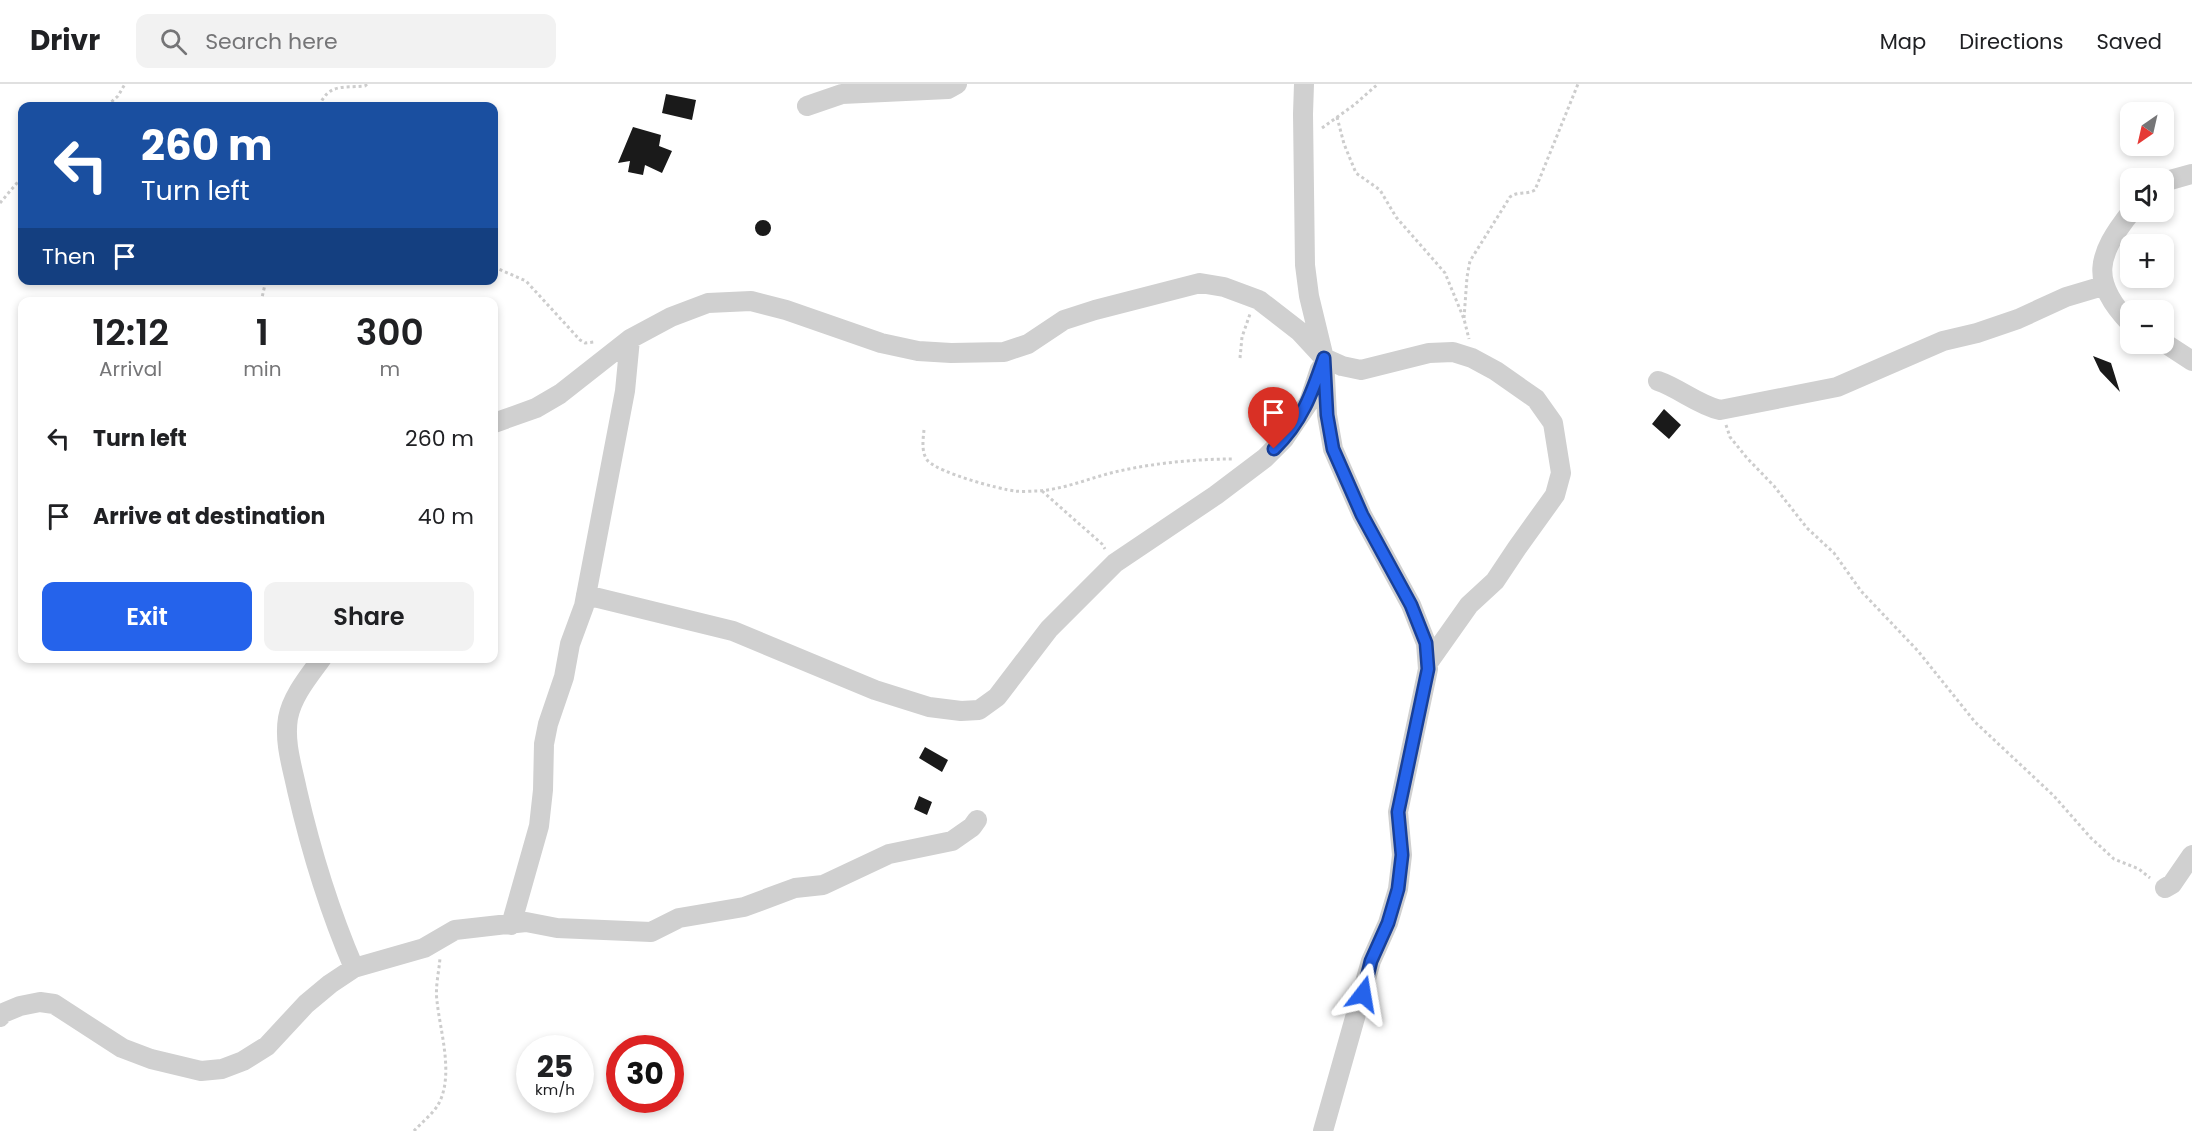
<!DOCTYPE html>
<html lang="en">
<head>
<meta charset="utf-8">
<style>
  :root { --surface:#fff; --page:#f2f2f2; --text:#202124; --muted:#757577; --line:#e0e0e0; --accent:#2563eb }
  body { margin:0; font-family:Poppins,sans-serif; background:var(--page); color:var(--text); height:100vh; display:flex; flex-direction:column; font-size:22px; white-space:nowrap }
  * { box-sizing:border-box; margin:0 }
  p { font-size:20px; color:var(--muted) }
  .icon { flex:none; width:33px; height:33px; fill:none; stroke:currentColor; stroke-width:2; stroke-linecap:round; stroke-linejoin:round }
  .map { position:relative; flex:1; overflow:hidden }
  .details { position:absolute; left:18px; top:213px; width:480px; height:366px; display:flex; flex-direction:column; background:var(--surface); border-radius:12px; box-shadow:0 3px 9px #0003 }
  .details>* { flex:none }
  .top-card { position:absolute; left:18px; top:18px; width:480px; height:183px; border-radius:12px; box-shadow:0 3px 9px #0003; background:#1a4fa0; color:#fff; overflow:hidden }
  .needle { width:39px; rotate:214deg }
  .fabs { position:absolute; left:2120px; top:18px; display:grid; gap:12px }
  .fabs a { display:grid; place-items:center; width:54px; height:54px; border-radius:12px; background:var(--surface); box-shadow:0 3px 9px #0003; font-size:30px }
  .speed { position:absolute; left:516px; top:951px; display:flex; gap:12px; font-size:30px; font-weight:700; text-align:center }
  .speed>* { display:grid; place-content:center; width:78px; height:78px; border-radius:50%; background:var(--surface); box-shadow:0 3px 9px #0003; line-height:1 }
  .speed small { font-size:15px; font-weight:400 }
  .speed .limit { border:9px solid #d22; background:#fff; color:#111 }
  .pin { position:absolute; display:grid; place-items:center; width:51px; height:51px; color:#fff; margin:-62px -26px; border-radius:50% 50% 50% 0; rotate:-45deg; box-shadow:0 0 6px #0007 }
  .pin .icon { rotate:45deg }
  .me { position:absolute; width:66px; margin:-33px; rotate:14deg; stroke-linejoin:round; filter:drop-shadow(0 0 4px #0008) }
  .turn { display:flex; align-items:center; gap:21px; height:126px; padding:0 24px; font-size:27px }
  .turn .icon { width:78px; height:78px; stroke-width:2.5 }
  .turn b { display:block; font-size:42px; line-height:51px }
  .then { display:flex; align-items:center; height:57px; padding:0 24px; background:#0003; gap:12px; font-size:22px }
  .eta { display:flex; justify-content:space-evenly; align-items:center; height:102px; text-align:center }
  .eta b { font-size:36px; font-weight:600; line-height:42px }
  .primary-button { display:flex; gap:12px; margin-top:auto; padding:12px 24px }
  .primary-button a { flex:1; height:69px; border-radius:12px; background:var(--accent); color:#fff; font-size:24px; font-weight:600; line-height:69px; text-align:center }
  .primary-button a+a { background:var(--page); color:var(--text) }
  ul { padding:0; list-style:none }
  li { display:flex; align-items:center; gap:18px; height:78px; padding:0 24px }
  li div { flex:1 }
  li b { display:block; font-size:22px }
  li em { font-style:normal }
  header { display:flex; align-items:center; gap:36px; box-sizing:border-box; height:84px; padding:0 30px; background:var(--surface); border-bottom:2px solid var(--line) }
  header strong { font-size:28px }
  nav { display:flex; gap:33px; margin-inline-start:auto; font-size:21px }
  .search { width:420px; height:54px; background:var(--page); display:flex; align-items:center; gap:15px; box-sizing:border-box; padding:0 21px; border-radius:12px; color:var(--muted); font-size:22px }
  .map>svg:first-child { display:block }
  .building { fill:#1a1a1a }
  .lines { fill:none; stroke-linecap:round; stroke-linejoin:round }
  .path { stroke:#cdcdcd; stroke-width:3; stroke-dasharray:3 3; stroke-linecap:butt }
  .minor { stroke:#d0d0d0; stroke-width:20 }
  .route-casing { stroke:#184099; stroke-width:15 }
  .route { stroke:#2563eb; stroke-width:10 }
</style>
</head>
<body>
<header>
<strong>Drivr</strong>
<div class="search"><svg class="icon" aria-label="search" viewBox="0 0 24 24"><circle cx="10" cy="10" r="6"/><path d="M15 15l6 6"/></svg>Search here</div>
<nav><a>Map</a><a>Directions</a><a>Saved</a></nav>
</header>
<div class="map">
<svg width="2192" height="1047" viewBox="0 0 2192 1047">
  <rect width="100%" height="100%" fill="#fff"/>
  <path class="building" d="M666 10 696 16 692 36 662 29Z
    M633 43 661 51 659 62 672 67 662 89 645 81 643 91 628 88 630 77 618 79Z
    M755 144a8 8 0 1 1 16 0a8 8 0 1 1-16 0Z
    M2093 272 2111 279 2120 308 2100 287Z
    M1664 325 1681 341 1669 355 1652 340Z
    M925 663 948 676 942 688 919 674Z
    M919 712 932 718 927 731 914 725Z"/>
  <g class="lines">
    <path class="path" d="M107 22 118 12 125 0
      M319 22C329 0 340 4 365 2L367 0
      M1337 33 1344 60 1356 89 1380 106 1396 133 1445 189 1464 235 1469 255
      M1322 44 1354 21 1378 0
      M0 119 22 93
      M494 183 526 197 580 256 585 259 594 258
      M261 218 266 196
      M1464 234 1467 193 1470 177 1510 113C1517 107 1527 111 1535 106L1578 0
      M1240 274 1242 253 1250 230
      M1726 341 1730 353 1747 374 1774 402 1807 444 1834 469 1861 507 1918 567 1975 638 2054 712 2091 754 2114 775 2139 785 2150 794
      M924 346C923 356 921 369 928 377 940 389 998 405 1015 407 1022 408 1031 407 1038 407 1066 405 1092 393 1119 387 1156 379 1195 375 1233 375
      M1042 407 1102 460 1105 465
      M414 1047C422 1038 434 1029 439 1019 454 990 440 947 437 917 435 903 439 888 440 874"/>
    <path class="minor" d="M1304 0 1303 30 1305 181 1309 212 1324 274 1327 331 1333 365 1362 431 1411 521 1426 559 1428 585 1398 728 1402 771 1398 805 1388 839 1371 877 1323 1047
      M807 22 842 10 948 5 957 0
      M2163 98 2192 90
      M2130 239C2089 197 2097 171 2131 128
      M2163 258 2192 277
      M1658 297C1679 304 1698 321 1720 326L1837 303 1943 257 1977 249 2018 235 2066 213 2103 202
      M494 339 536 324 560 310 630 255 671 233 708 219 751 217 786 226 881 259 918 267 951 269 1004 268 1028 260 1064 236 1095 226 1200 199 1224 203 1259 216 1299 247 1324 274 1342 282 1361 286 1429 269 1453 268 1472 274 1496 287 1536 315 1553 339 1561 389 1555 411 1517 464 1495 497 1469 521 1428 579
      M586 511 733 547 875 606 929 623 961 627 979 626 997 613 1049 545 1115 479 1216 411 1265 374 1284 355 1309 318 1320 285
      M322 574C309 592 292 612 288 634 284 658 292 682 297 706 311 767 329 826 354 884
      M2165 804 2172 800 2192 771
      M511 841 539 742 543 706 544 660 548 640 564 593 570 560 584 522 625 307 630 255
      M0 933 3 929 20 922 40 918 54 920 122 964 151 975 201 987 222 985 243 977 267 962 306 920 330 900 354 884 424 864 455 846 526 838 557 844 651 848 679 834 744 823 795 804 823 801 889 770 952 757 972 743 977 736"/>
  </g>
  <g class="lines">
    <g class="route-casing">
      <path id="route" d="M1274 365C1302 338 1312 309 1324 274L1327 331 1333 365 1362 431 1411 521 1426 559 1428 585 1398 728 1402 771 1398 805 1388 839 1371 877 1363 910"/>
    </g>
    <use href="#route" class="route"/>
  </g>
</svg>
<div class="fabs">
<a><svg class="needle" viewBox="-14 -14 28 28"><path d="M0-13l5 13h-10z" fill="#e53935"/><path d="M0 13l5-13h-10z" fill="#757577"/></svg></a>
<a><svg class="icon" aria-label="sound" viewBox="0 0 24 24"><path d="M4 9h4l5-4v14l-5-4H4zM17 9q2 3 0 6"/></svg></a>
<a>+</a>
<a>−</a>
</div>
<div class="speed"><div>25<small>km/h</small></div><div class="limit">30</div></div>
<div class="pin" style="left:1274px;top:365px;background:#d93025"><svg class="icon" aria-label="arrive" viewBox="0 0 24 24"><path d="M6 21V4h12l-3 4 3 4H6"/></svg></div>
<svg class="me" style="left:1363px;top:910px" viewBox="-20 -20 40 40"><path d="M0-17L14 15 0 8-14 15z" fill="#2563eb" stroke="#fff" stroke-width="4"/></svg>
<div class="top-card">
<div class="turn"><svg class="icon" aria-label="left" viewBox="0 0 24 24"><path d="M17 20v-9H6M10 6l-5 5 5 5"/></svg><div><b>260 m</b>Turn left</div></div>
<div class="then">Then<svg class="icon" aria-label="arrive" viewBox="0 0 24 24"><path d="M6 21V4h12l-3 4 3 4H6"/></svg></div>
</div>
<section class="details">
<div class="eta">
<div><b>12:12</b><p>Arrival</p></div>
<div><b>1</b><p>min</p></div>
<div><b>300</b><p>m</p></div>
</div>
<ul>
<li><svg class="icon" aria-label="left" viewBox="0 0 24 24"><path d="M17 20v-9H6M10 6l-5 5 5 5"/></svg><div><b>Turn left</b></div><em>260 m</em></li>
<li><svg class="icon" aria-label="arrive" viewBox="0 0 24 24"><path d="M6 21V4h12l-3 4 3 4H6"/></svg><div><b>Arrive at destination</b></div><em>40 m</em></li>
</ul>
<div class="primary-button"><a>Exit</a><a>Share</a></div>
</section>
</div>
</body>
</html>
